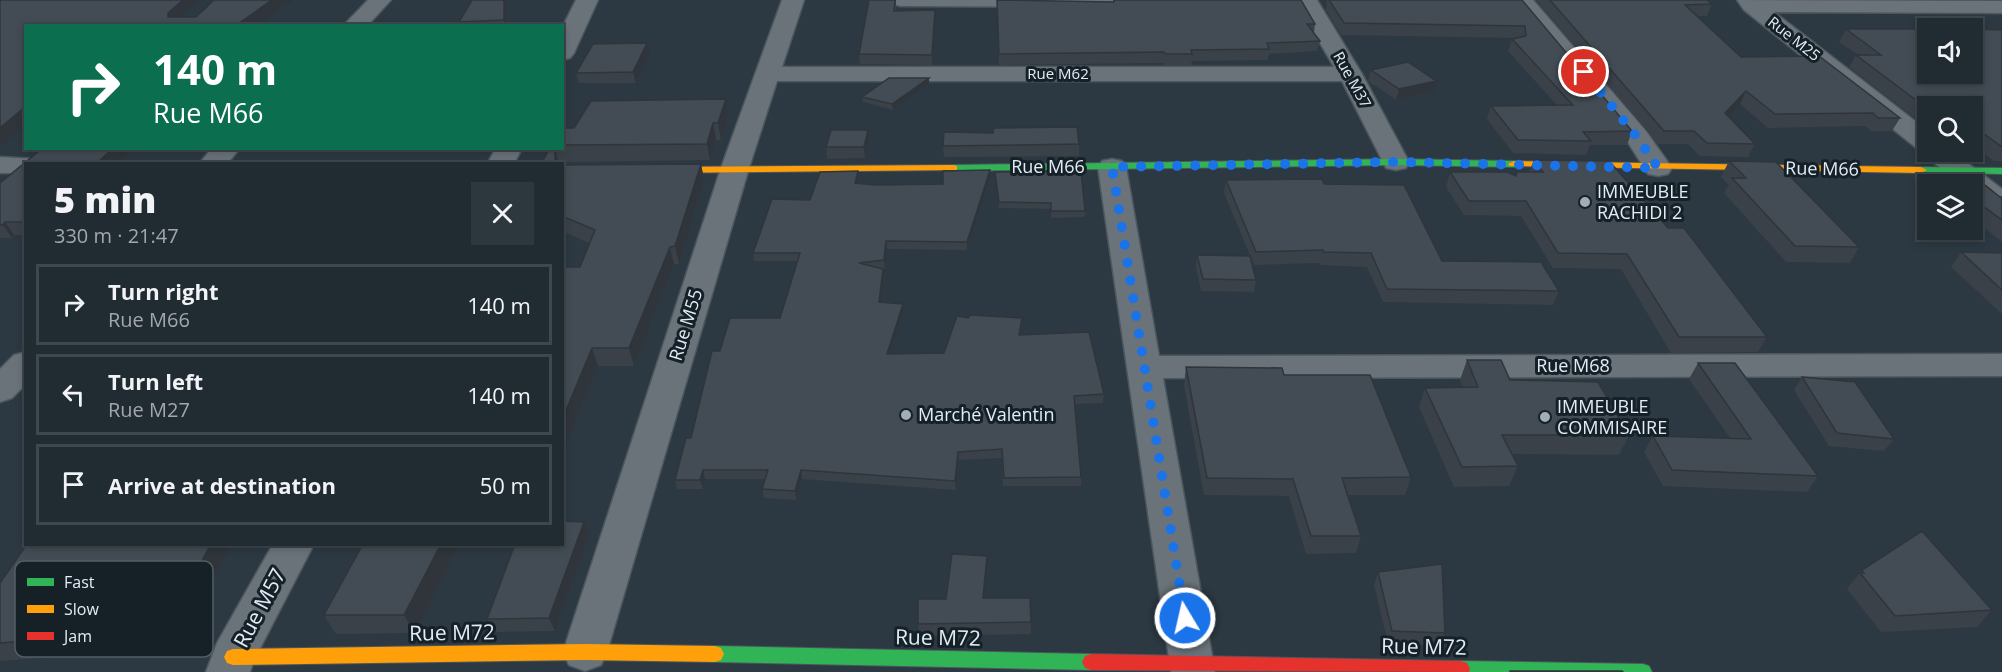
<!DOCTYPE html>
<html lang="en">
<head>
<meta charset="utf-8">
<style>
  :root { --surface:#212b32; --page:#2d373e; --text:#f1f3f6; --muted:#a2a7ac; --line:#3e474d }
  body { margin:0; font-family:"Open Sans",sans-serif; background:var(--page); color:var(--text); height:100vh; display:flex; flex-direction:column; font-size:22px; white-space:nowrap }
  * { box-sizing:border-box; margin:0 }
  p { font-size:20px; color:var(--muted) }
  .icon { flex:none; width:33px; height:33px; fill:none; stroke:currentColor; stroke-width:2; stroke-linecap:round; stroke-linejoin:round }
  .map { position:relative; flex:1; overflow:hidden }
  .drawer { position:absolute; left:24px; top:162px; width:540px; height:384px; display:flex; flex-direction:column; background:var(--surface); border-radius:0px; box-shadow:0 3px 9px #0003,0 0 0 2px var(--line) }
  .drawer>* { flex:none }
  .guide { position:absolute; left:24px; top:24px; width:540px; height:126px; border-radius:0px; box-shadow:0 3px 9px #0003,0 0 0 2px var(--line); background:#0b6e4f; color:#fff; overflow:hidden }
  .fabs { position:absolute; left:1917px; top:18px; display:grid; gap:12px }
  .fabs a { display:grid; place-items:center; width:66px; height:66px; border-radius:0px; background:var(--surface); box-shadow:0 3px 9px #0003,0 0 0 2px var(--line); font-size:30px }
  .pin { position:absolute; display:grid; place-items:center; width:51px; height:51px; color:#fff; margin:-26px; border:3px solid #fff; border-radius:50%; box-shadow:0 2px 6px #0007 }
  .me { position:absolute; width:66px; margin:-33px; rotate:351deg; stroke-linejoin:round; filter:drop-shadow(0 0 4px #0008) }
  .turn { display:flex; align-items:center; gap:21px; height:126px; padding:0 30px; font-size:27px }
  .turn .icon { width:78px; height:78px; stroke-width:2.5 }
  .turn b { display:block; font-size:42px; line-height:51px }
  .round { display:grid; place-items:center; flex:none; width:63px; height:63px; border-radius:0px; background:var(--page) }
  .overview { display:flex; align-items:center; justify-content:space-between; height:102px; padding:0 30px }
  h1 { font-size:36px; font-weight:800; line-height:45px }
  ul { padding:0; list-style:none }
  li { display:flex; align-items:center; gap:18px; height:81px; margin:0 12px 9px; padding:0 18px; border:3px solid var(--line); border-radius:0px }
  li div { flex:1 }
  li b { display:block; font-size:22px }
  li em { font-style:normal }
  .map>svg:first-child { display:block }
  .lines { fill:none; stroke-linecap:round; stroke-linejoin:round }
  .street-casing { stroke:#4b565d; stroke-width:3 }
  .fast-casing { stroke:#4b565d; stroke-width:2 }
  .slow-casing { stroke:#4b565d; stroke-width:2 }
  .jam-casing { stroke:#4b565d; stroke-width:2 }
  .street { fill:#6a7379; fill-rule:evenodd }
  .fast { fill:#30b455; fill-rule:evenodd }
  .slow { fill:#ff9f0a; fill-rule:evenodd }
  .jam { fill:#e5322d; fill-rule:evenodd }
  .wall { fill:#3a4148 }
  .shaded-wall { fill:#2f353b }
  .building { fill:#434c54; stroke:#2f353b; stroke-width:1.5 }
  .route { stroke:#1a73e8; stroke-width:10; stroke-dasharray:0 18 }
  .poi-dot { fill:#a1aeb8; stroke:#162027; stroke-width:2 }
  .labels { text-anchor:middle; stroke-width:6; stroke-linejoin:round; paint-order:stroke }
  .far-street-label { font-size:15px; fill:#e0edf7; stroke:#162027 }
  .street-label { font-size:18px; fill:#e0edf7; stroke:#162027 }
  .poi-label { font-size:18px; fill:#e0edf7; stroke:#162027; text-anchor:start }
  .near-street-label { font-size:21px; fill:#e0edf7; stroke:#162027 }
  .key { fill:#162027; stroke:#535e65; stroke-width:1.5 }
  .key-label { font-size:16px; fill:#e0edf7 }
</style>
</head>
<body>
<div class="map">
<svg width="2002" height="672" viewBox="0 0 2002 672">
  <rect width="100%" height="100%" fill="#2c3942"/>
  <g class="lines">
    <g class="street-casing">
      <path id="street" d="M368 0H391L367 26H343Z
        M576 0H598L574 53 570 58 562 60V28Z
        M782 0H804L782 67H1334L1295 0H1317L1362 74 1409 162 1406 168 1396 170 1386 168 1342 81H777L749 168 607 652 601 665 585 671 569 665 563 652 721 168Z
        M889 0H1168L1169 1 1165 5 1158 7 900 6 893 4Z
        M1511 0H1533L1646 131 1672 168 1668 174 1658 176 1648 174 1627 141Z
        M1737 0 2002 1V13L1774 12 1928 131V152H1953L2002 189V211L1992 209 1972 193V184H1961L1928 158 1924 151 1919 150 1744 10Z
        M212 148H240L227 164H199Z
        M496 148H522L514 164H487Z
        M0 157 36 159 38 164H26V173H0Z
        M1112 159 1122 161 1126 167 1159 356 2002 354V376L1163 378 1215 672H1171L1098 167 1102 161Z
        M26 352V384L12 398 0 402V369L14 355Z
        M273 544H314L254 660 250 672H206L217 643Z"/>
    </g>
    <g class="fast-casing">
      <path id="fast" d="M1396 159 1514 161 1520 164 1514 167 1396 165 953 171 947 168 953 165Z
        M1921 167 2002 168V174L1917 172V168Z
        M715 646 1091 654 1097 656 1100 662 1097 668 1091 670 715 662 709 660 706 654 709 648Z
        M1461 661 1643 664 1649 666 1652 672H1453L1452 669 1455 663Z"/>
    </g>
    <g class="slow-casing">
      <path id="slow" d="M1514 161 1921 167 1927 170 1921 173 1510 166 1508 164Z
        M953 165 957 166V170L657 173 651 170 657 167Z
        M585 644 715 646 721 648 724 654 721 660 715 662 585 660 233 665 227 663 224 657 227 651 233 649Z"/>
    </g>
    <g class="jam-casing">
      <path id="jam" d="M1091 654 1461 661 1467 663 1470 669 1469 672 1091 670 1085 668 1082 662 1085 656Z"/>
    </g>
    <use href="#street" class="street"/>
    <use href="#fast" class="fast"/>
    <use href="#slow" class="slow"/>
    <use href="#jam" class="jam"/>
  </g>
  <path class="wall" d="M472 0H504L506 6 507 26H460L459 22Z
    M869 0H896V11L935 10V20L932 65 860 64 859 54Z
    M997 0 1113 2V0H1301L1315 24 1314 33 1320 41 1317 51 1269 54 1268 60 1192 61 1191 65H1164L1163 63 999 65Z
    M1327 0H1522L1632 131 1627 145H1590L1586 155 1513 153 1487 119 1491 106 1557 105 1508 51 1512 39 1516 38 1341 35 1326 10Z
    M1536 0H1707L1712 4 1707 16H1698L1741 57 1900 118 1892 131H1871L1865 126 1768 128 1740 104 1728 116 1755 144 1748 157 1700 156 1688 144H1658Z
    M1846 29 2002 30V161H1994L1972 145V106H1928V128L1849 67 1856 55H1858L1839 42Z
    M647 43 650 54 636 83H579L576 73Z
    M1371 70 1433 92 1396 100 1368 81Z
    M929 83 893 110 863 102 862 97Z
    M728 115 721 140H716L710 160 559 162 550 148H562L563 128H574Z
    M993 133 1079 144V156L944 157 943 146Z
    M869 141 865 158 827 159 826 147Z
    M43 148H134L117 164H26V235H14L12 238H0V183Z
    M1534 160 1668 228 1767 337 1758 352 1671 353 1621 269 1553 268 1521 216 1464 215 1446 187 1450 172 1516 176 1529 172Z
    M1729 161 1859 247 1850 263 1786 262 1724 193 1729 185 1721 177Z
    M701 164 704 180 679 264H674L634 366H598L562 455V267H580L589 243 562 231V165Z
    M858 171 859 179 858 183 876 185 943 184 990 178 967 250 887 249 885 269H883L884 277 881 302 903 312 890 354 944 353 968 318H1022L1020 335 1104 394 1103 403 1074 404 1081 477V486H1003L1002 458 959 460 956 490 802 479 797 500 764 498 762 489 765 479H705L703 489H677L675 480 691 438 720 351 780 318 797 261H754L753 253 810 200Z
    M995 172 1085 211V217L1051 218V209L999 208Z
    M1940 173 1980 181 2000 197H2002V242L1972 218V184H1933Z
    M1226 180 1324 184 1442 261 1559 291 1553 305 1383 302 1367 267 1320 265V263L1254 265 1224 193Z
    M1961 252 2002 253V314L1951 267Z
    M1197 255 1256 280 1254 292 1201 291 1196 268Z
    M1467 360 1629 435 1619 455 1512 454 1518 466 1509 486 1454 487 1419 407 1425 388 1463 387 1460 380Z
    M1698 363 1818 476 1807 492 1663 486 1644 452 1653 436 1730 438 1689 379Z
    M1186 367 1284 375 1411 477 1405 495H1348L1361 536 1356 553 1306 554 1289 496 1204 495 1184 385Z
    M1802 377 1894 439 1884 451 1829 446 1794 390Z
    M589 535 555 631 493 632 487 619Z
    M27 544H232L178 647 0 661V583Z
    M363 544H462L459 545 415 633 336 634 324 615Z
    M987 568 984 598 1031 622V634L919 636 918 624 946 599Z
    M1862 570 1992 610 1977 627 1881 632 1847 589Z
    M1378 572 1445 633 1440 646 1388 643 1374 585Z"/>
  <path class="shaded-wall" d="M183 0H200L173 24 168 17V13Z
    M272 0H293L256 26H235Z
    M504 0 506 6 507 26H506L504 20Z
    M935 10V20L932 65V55Z
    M647 43 650 54 636 83 633 72Z
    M929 78V83L893 110 892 104Z
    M1436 81 1433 92 1396 100 1399 89Z
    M1746 91 1740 104 1719 126 1725 113Z
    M726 99 728 115 721 140 718 123Z
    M26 106V124L0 147V128Z
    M713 123 716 140 710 160 707 144Z
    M868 130 869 141 865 158 864 147Z
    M113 148H134L117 164H96Z
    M552 148H555L559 164H555Z
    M701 164 704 180 679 264 675 246Z
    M990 170V178L967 250V242Z
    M858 171 859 179 856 191 855 183Z
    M5 222 14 235 12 238 3 225Z
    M886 241 887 249 885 269 884 260Z
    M670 247 674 264 634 366 629 348Z
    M883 269 884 277 880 310 879 302Z
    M903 304V312L888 362 887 354Z
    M592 348 598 366 562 455V420Z
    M958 452 959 460 956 490 955 481Z
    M703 470 705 479 703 489 700 480Z
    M801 470 802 479 797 500 795 491Z
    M584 522 589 535 555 631 549 618Z
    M211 544H232L178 647 164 630Z
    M441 544H462L459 545 415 633 404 615Z
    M987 556V568L983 610V598Z"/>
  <path class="building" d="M0 0H183L168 13V17H196L214 0H272L235 26H26V106L0 128Z
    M472 0H504V20L459 22Z
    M869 0H895L894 11 935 10 932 55 859 54Z
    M997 0 1114 2V0H1301L1315 24H1307L1320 41 1267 43 1269 49 1191 50 1192 54H1165L1164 52 999 54Z
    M1329 0H1522L1632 131 1583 132 1591 141 1518 140 1491 106 1573 105 1512 39 1526 36 1525 26 1344 23Z
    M1550 0H1707L1712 4 1685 5 1741 57 1819 56 1900 118H1878L1873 113 1775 114 1746 91 1725 113 1755 144 1707 143 1694 131H1664Z
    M1846 29H1928V74H1972V29L2002 30V147L1972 125V106H1928V109L1856 55H1881Z
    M647 43 633 72 576 73 593 44Z
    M1408 62 1436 81 1399 89 1371 70Z
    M889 78H929L892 104 862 97Z
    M726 99 718 123H713L707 144 562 145 563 128H574L591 101Z
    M1077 127 1079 144 943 146 944 132 993 133 994 128Z
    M831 130H868L864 147H826Z
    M43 148H113L96 164H26V222H5L3 225H0V183Z
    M550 148H553L555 150V162L556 164H541Z
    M1534 160 1609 161 1668 228H1684L1767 337H1679L1627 254 1558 253 1526 201H1469L1450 172H1507L1516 176 1517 172H1543Z
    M1729 161 1776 162 1859 247 1795 246 1732 178H1746Z
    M701 164 675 246 670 247 629 348H592L562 420V267H580L595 230 562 216V165Z
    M990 170 967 242 886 241 884 260 859 263 883 269 879 302 903 304 887 354 944 353 957 316 968 318 970 315 1022 318 1019 335 1089 332 1104 394 1074 396 1081 477 1004 478 1002 449 958 452 955 481 801 470 795 491 762 489 768 470H703L700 480H675L686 438H691L712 351H720L730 318H780L800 253H753L772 199 810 200 820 172 858 171 855 183 876 185 943 184V171Z
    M1081 171 1085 211H1051V203L999 202 995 172Z
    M1940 173H1979L1980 181 2000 197H2002V220L1972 198V184H1955Z
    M1322 179 1324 184 1404 185 1442 261 1541 262 1559 291 1387 289 1371 253 1323 252V250L1256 252 1226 180Z
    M1961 252 2002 253V290Z
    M1197 255 1250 256 1256 280 1203 279Z
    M1467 360H1501L1510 380 1598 382 1629 435H1502L1518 466 1462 467 1425 388 1478 387Z
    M1698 363H1735L1818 476 1672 470 1653 436 1751 439Z
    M1186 367 1282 368 1284 375H1370L1411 477 1342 478 1361 536H1311L1293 479 1207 478Z
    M1802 377 1855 382 1894 439 1837 433Z
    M562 521 584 522 549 618 487 619 515 544H562Z
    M1922 531 1992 610 1895 616 1860 573H1864L1862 570Z
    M27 544H211L164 630 0 643V583Z
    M363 544H441L404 615H324Z
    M952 554 987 556 983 598H1030L1031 622 918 624V599H946Z
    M1442 564 1445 633 1392 631 1378 572Z
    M1510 671H1622L1623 672H1510Z"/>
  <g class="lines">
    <path class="route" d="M1185 618 1112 167 1396 162 1658 168 1637 137 1584 72"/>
  </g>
  <g class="poi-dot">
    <circle cx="1585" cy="202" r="6"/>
    <circle cx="906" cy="415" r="6"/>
    <circle cx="1545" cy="417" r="6"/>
  </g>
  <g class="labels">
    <g class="far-street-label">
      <text transform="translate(1794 39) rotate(38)" y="5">Rue M25</text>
      <text x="1058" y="79">Rue M62</text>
      <text transform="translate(1352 80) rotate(61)" y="5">Rue M37</text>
    </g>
    <g class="street-label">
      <text x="1048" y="173">Rue M66</text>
      <text transform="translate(1822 169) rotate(1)" y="6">Rue M66</text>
      <text transform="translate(686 325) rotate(-73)" y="6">Rue M55</text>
      <text x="1573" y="372">Rue M68</text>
    </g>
    <g class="poi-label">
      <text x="1597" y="198">IMMEUBLE<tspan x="1597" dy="21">RACHIDI 2</tspan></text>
      <text x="1557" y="413">IMMEUBLE<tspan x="1557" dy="21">COMMISAIRE</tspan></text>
      <text x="918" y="421">Marché Valentin</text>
    </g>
    <g class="near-street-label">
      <text transform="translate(260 608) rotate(-62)" y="7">Rue M57</text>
      <text transform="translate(452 633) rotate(-1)" y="7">Rue M72</text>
      <text transform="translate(938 638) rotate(1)" y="7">Rue M72</text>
      <text transform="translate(1424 647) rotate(1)" y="7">Rue M72</text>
    </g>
  </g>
  <rect x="15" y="561" width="198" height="96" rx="9" class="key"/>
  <rect x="27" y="578" width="27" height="8" fill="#30b455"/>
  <rect x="27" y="605" width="27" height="8" fill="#ff9f0a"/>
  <rect x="27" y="632" width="27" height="8" fill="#e5322d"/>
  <g class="key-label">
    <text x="64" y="588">Fast</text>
    <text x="64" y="615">Slow</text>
    <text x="64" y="642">Jam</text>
  </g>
</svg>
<div class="fabs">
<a><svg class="icon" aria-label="sound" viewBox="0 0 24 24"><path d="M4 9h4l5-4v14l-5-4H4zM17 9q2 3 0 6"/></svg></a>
<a><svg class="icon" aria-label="search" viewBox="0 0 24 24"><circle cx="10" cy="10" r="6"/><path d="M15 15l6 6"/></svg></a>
<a><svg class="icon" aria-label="layers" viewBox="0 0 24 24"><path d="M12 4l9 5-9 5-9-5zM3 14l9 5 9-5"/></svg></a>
</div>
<div class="pin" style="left:1584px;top:72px;background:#d93025"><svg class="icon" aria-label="arrive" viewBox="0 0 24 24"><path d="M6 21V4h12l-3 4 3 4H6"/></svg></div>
<svg class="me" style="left:1185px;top:618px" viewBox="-20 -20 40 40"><circle r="17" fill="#1a73e8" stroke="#fff" stroke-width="3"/><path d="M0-11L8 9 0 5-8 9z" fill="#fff"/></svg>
<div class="guide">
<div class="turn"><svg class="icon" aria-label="right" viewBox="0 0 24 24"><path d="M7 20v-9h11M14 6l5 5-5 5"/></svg><div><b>140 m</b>Rue M66</div></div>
</div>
<section class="drawer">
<div class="overview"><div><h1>5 min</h1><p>330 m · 21:47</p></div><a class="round"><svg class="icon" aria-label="close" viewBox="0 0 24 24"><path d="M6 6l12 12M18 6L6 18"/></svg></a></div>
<ul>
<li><svg class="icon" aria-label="right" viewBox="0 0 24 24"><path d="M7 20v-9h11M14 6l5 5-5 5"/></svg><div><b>Turn right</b><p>Rue M66</p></div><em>140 m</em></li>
<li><svg class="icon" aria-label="left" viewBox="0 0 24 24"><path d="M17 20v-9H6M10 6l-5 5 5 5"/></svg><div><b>Turn left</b><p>Rue M27</p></div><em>140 m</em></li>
<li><svg class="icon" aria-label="arrive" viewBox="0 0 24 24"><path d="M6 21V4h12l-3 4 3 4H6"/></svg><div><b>Arrive at destination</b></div><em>50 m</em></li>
</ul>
</section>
</div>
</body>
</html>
